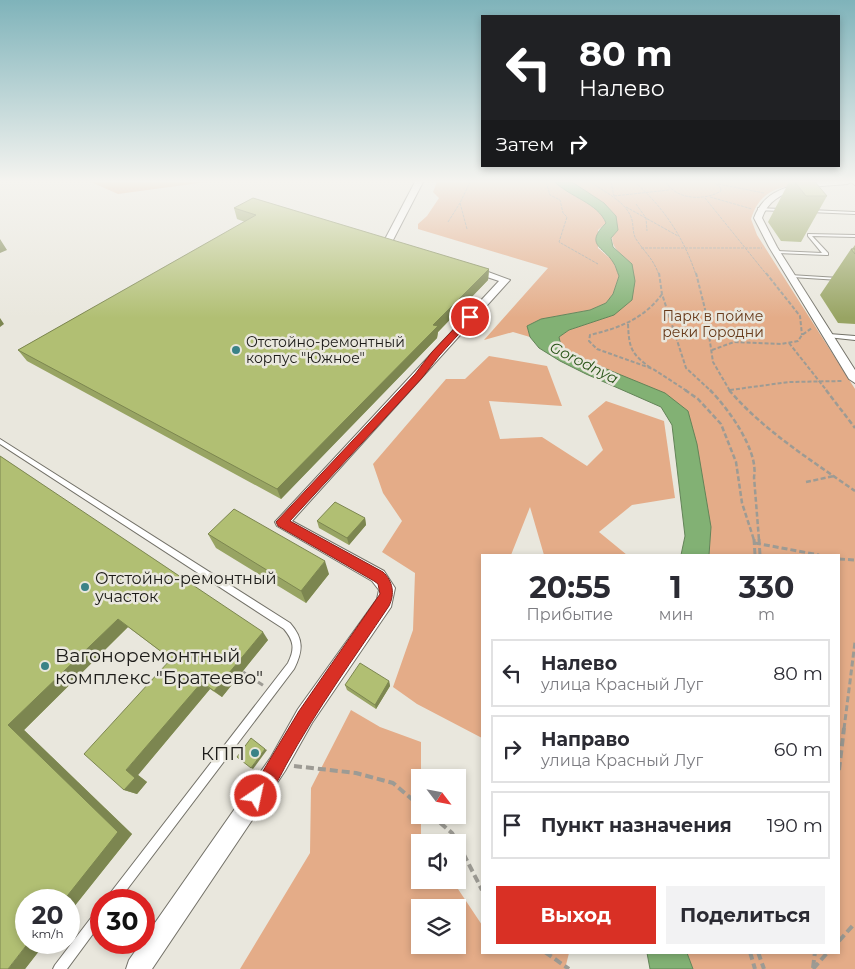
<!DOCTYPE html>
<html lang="ru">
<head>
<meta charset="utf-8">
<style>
  :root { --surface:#fff; --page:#f2f2f3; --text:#2b2b33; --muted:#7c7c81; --line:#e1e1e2; --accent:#d93025 }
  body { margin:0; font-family:Montserrat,sans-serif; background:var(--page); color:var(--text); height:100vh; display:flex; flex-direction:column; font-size:19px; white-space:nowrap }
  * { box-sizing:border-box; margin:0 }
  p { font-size:16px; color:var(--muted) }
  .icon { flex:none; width:28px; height:28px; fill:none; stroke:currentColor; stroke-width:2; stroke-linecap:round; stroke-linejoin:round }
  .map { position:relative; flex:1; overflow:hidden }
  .sheet { position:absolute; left:481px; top:554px; width:359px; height:400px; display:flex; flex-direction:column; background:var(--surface); border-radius:0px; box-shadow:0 2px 8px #0003 }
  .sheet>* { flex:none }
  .guide { position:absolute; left:481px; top:15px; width:359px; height:152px; border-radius:0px; box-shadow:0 2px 8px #0003; background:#202124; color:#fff; overflow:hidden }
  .needle { width:32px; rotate:122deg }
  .buttons { position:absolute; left:411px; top:769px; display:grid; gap:10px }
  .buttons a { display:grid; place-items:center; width:55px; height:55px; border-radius:0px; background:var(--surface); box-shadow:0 2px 8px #0003; font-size:25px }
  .speed { position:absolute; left:15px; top:889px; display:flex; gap:10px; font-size:25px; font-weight:700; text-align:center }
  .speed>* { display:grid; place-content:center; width:65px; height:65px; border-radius:50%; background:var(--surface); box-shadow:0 2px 8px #0003; line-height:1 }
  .speed small { font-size:12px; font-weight:400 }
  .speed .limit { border:8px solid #d22; background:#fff; color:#111 }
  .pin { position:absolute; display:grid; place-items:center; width:42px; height:42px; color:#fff; margin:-21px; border:2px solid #fff; border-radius:50%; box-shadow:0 1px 5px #0007 }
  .me { position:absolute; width:55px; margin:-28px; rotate:34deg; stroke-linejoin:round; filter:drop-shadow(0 0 4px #0008) }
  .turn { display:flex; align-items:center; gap:18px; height:105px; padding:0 15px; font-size:22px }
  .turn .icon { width:65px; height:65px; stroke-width:2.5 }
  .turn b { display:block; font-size:35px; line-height:42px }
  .then { display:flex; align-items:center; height:48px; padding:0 15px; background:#0003; gap:10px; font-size:19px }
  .eta { display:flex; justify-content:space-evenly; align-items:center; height:85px; text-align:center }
  .eta b { font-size:30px; font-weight:700; line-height:35px }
  .action { display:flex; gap:10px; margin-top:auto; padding:10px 15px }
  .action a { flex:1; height:58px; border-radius:0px; background:var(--accent); color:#fff; font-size:20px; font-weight:700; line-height:58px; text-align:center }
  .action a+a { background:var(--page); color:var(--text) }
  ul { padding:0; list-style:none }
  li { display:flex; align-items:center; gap:15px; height:68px; margin:0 10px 8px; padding:0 5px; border:2px solid var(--line); border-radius:0px }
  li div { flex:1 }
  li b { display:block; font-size:19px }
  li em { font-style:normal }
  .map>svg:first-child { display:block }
  .green { fill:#e4ac88; fill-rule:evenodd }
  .water { fill:#82b174; stroke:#638458 }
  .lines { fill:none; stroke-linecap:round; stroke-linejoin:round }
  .service-casing { stroke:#737168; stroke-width:2 }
  .minor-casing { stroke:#737168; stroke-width:2 }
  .path-far4 { stroke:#9d9b94; stroke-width:1; stroke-dasharray:3 1; stroke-linecap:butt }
  .path-far3 { stroke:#9d9b94; stroke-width:2; stroke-dasharray:4 2; stroke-linecap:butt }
  .path-far2 { stroke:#9d9b94; stroke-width:2.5; stroke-dasharray:5 2.5; stroke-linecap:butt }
  .path-far1 { stroke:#9d9b94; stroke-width:3; stroke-dasharray:6 3; stroke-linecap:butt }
  .path { stroke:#9d9b94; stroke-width:4; stroke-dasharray:8 4; stroke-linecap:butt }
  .service { fill:#fff; fill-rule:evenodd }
  .minor { fill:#fff; fill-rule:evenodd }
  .wall { fill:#98a463 }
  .shaded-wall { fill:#7c8650 }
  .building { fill:#b1bf73; stroke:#7c8650 }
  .route { fill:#d93025; stroke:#8d1f18 }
  .poi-dot { fill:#3a8287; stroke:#e9e7dd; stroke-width:2 }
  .labels { text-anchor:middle; stroke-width:5; stroke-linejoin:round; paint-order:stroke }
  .far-park-label { font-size:14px; fill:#673a1a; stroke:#e9e7dd }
  .far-poi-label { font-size:14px; fill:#1c1b18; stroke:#e9e7dd; text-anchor:start }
  .far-water-label { font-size:15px; font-style:italic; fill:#275316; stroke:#e9e7dd }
  .poi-label { font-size:16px; fill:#1c1b18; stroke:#e9e7dd; text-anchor:start }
  .near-poi-label { font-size:19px; fill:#1c1b18; stroke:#e9e7dd; text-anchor:start }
</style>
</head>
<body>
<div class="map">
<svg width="855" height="969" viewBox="0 0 855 969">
  <rect width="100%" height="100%" fill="#e9e7dd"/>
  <path class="green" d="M91 182H206L118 194Z
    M437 182H555C570 197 598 203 606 223L598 230V248L613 261 619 276 613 294 606 303 590 310 541 319 527 326 530 337 513 332 484 340 548 268 418 229V224L427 216 439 198 433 192Z
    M572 182H808C779 188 761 188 751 219L757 235 855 389V969H693L687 953 839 952V555H709L711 527 688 411 582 359 561 346 559 337 569 330 614 315 632 264C610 244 609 246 616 216L604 203Z
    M489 356 547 366 562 406 489 401 500 439 542 437 587 466 603 450 588 416 606 401 664 421 675 498 632 505 599 532 627 555H544L530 507 511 555H482V738L417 704 393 687 413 630 415 573 382 552 402 521 383 493 373 464 446 379H465Z
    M351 710 380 727 421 742V834L426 842H420V880H452L482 925V952L569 953 565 969H240L310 853 311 788ZM420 908H458V945H420Z"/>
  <path class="water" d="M555 182H572L604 203 616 216 618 230 611 238 613 247 632 264 635 281 632 300 614 315 569 330 559 337 561 346 582 359 665 393 688 411 697 444 711 527 709 555H681L685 536 672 425 661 407 586 374 560 361 539 348 530 337 527 326 541 319 590 310 606 303 613 294 619 276C617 272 616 266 613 262 603 246 584 245 606 223 598 203 570 197 555 182Z
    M647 953H687L693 969H650Z"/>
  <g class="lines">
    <g class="service-casing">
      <path id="service" d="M851 182H855V185Z
        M758 208 782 209 784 210 782 211 759 210H758Z
        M809 210 855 212V214L810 212H809Z
        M808 234 855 235V237L812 236 828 253V255H826L777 253 775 252 777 251 822 253 808 236Z
        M790 275 855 279V281L792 277H790Z
        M829 334 855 336V340L827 337V335Z
        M0 439 290 623C304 639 303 651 294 669L119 900H106L108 896 288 663C295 649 294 641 284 629L0 444Z
        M101 908V923L67 969H53L55 965 97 910Z"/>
    </g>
    <g class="minor-casing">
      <path id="minor" d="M415 182H423L392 242 403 247 399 250 384 245 383 243Z
        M820 182H851L847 184C817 187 773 185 762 218L777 247 855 370V383L849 379 769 247 754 218C765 188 792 185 820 182Z
        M472 266 510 280 292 521 384 571 395 588 391 607 312 723 285 771 152 969H126L129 960 271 757 298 709 377 599 379 590 372 581 277 526 275 522 499 281 469 271V267Z"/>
    </g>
    <path class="path-far4" d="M546 182 550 195 560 200 563 213 567 217 559 242 598 264
      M591 182C604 192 625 201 631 217 634 224 632 233 636 239 645 253 653 258 659 275
      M611 182 614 196
      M635 182C664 208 684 238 696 275
      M666 182C676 200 705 201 721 191L720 187 714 182
      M718 184 764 193
      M614 196 669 190
      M710 197 752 209
      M705 198 767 275
      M636 204 646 218 647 231
      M626 207 678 236
      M448 222 460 203
      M467 229 460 203 470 182
      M641 248H762"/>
    <path class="path-far3" d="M659 273 662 294 686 368 711 391
      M696 273 705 309 713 362 730 391
      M766 273 800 316 802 335
      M662 294C644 319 619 328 590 335L589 341 597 349 653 369 687 391
      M628 324C629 348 631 354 651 368
      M789 343 827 391
      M712 350 734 342 781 344 798 341 802 335 812 328
      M730 390 789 382 843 381"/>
    <path class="path-far2" d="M685 390 698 399 721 424 736 462 742 503 754 540
      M710 390C728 408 759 451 754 477L759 540
      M729 390C764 431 811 460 855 491
      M826 390 855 428
      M806 482 834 476"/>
    <path class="path-far1" d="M754 539 755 555
      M759 539 760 555
      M755 543 819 555
      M839 559 855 560
      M243 672 264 686
      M844 729 855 642"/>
    <path class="path" d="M294 766 356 773 393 783 420 806
      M839 770 844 728
      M431 815 452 833 457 842
      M458 843 482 890
      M839 941 855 923
      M545 952 569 969
      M750 952 755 969
      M758 952 764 969
      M813 968 815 952
      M813 969 828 952"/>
    <use href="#service" class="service"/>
    <use href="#minor" class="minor"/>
  </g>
  <path class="wall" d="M789 182H815L827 196 801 242 781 241 768 222Z
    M234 208 489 269 488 280 438 332 437 338 281 499 27 361 18 350 245 222 237 219Z
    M855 245V324L838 323 820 295 851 249H852Z
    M0 456 268 640 222 697 210 689 138 775 147 782 137 794 124 790 171 659 128 627 24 730 132 834 69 913V900L26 942H46L25 969Z
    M365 518 366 525 349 545 319 528 317 521Z
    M208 534 329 574 306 603 216 548Z
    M389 681 390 686 376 709 347 690 345 685Z"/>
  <path class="shaded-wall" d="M0 239 7 250 0 253Z
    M489 269 488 280 438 332 437 338 281 499 277 489 433 325Z
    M0 318 4 324 0 327Z
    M365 518 366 525 349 545 347 538Z
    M325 561 329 574 306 603 301 591Z
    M118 619 128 627 24 730 132 834 69 913V900H64L8 725Z
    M263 632 268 640 222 697 214 691Z
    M389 681 390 686 376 709 375 705Z
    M202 682 210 689 138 775 147 782 137 794 124 790 126 770Z
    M265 749 267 750 253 769 251 768Z
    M29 942H46L25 969H8Z"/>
  <path class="building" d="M795 182H815L827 196H806Z
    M253 198 489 269 433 325 438 326 277 489 18 350 256 215 234 208Z
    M851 249H855V254Z
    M0 456 263 632 214 691 202 682 126 770 135 778 124 790 84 754 171 659 118 619 8 725 118 832 64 900H26V942H29L8 969H0Z
    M335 502 365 518 347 538 317 521Z
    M234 509 325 561 301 591 208 534Z
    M360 663 389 681 375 705 345 685Z
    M251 738 265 749 251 768 237 757Z"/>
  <linearGradient id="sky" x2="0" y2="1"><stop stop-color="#7fb3ba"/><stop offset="0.57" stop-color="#f5f4f0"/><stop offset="1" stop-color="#f5f4f0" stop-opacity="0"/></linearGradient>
  <rect width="855" height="318" fill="url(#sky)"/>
  <path class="route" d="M467 315 474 317 439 356 422 378 290 521 383 572C393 581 395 594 389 606 354 658 317 709 286 765 280 777 269 799 256 804L250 802 248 796 299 711 380 594 378 584 374 581 278 526 276 522 415 374 432 352Z"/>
  <g class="poi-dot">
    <circle cx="236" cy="350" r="5"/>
    <circle cx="85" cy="587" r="5"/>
    <circle cx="45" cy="666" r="5"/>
    <circle cx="255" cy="753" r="5"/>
  </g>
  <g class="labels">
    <g class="far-park-label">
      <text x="713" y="321">Парк в пойме<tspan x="713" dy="16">реки Городни</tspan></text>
    </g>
    <g class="far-poi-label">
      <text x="246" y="347">Отстойно-ремонтный<tspan x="246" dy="16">корпус "Южное"</tspan></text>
    </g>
    <g class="far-water-label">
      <text transform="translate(584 363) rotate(27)" y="5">Gorodnya</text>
    </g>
    <g class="poi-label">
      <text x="95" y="584">Отстойно-ремонтный<tspan x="95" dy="18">участок</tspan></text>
    </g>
    <g class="near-poi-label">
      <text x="55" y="662">Вагоноремонтный<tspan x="55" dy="22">комплекс "Братеево"</tspan></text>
      <text x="245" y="760" text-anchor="end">КПП</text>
    </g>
  </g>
</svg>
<div class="buttons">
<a><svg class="needle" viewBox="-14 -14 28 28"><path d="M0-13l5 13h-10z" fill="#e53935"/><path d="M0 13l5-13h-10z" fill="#7c7c81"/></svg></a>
<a><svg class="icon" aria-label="sound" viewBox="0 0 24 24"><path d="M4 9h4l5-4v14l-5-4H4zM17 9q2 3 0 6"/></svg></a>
<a><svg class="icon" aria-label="layers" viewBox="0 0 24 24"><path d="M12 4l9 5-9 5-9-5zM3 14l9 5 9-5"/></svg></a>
</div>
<div class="speed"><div>20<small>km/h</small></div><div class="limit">30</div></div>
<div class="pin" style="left:470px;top:317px;background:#d93025"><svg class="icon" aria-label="arrive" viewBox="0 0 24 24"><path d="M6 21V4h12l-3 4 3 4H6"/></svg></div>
<svg class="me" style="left:256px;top:796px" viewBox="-20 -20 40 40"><circle r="17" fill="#d93025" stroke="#fff" stroke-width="3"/><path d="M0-11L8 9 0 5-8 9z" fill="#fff"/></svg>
<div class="guide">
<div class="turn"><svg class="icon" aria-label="left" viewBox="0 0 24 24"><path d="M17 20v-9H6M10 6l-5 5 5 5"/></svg><div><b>80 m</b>Налево</div></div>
<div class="then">Затем<svg class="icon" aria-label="right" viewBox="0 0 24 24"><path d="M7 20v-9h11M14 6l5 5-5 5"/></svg></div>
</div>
<section class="sheet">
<div class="eta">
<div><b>20:55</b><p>Прибытие</p></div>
<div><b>1</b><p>мин</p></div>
<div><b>330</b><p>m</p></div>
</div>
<ul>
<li><svg class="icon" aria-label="left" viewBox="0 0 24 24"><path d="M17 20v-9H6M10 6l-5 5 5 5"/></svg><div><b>Налево</b><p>улица Красный Луг</p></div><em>80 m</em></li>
<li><svg class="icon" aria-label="right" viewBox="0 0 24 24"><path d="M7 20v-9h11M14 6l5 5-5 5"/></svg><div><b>Направо</b><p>улица Красный Луг</p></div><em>60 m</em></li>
<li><svg class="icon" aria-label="arrive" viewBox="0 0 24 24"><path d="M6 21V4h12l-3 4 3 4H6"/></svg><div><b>Пункт назначения</b></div><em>190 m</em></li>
</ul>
<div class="action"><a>Выход</a><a>Поделиться</a></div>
</section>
</div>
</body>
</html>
